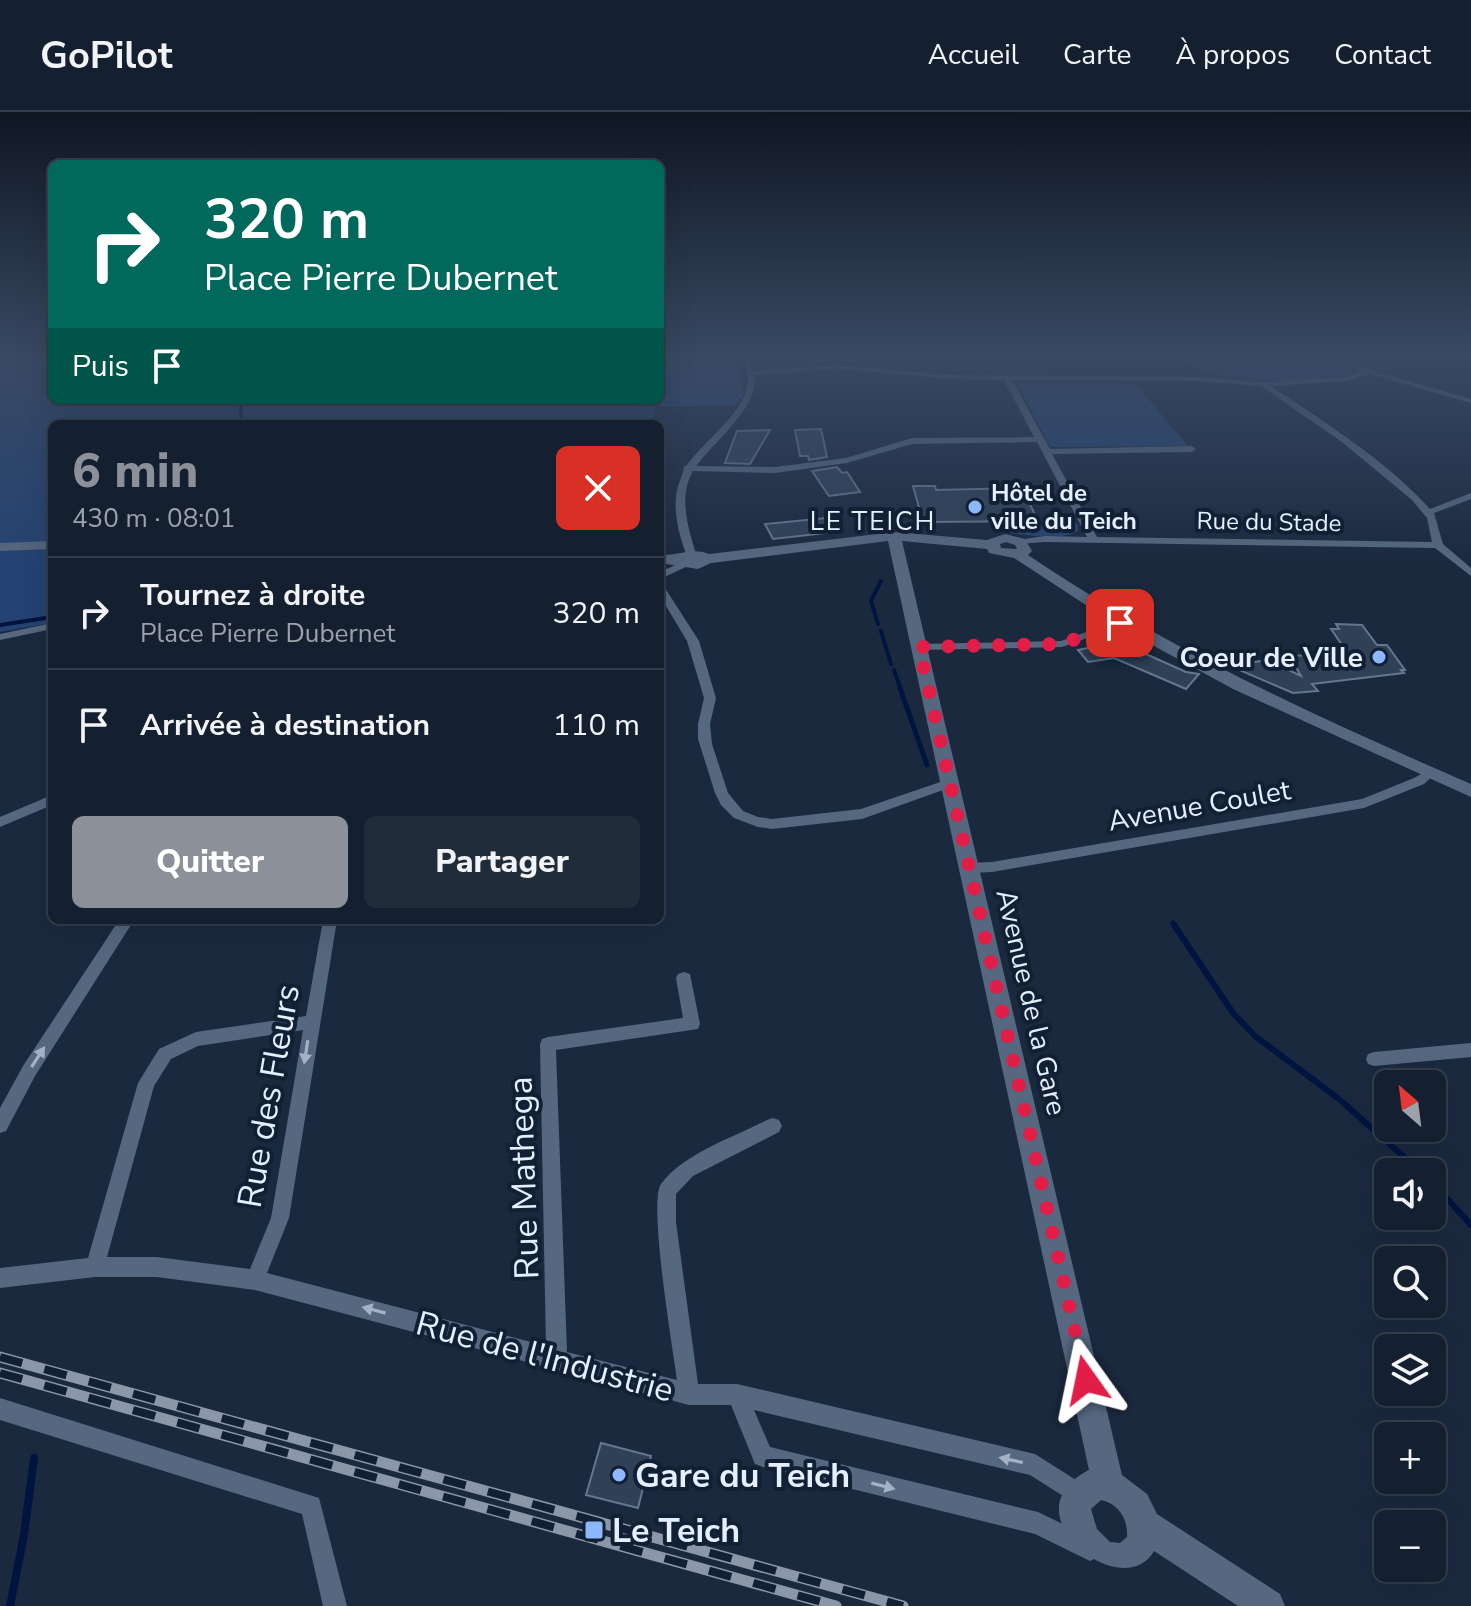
<!DOCTYPE html>
<html lang="fr">
<head>
<meta charset="utf-8">
<style>
  :root { --surface:#141f2f; --page:#212c3b; --text:#f1f3f6; --muted:#9da2aa; --line:#333d4b; --accent:#8c9099 }
  body { margin:0; font-family:"Nunito Sans",sans-serif; background:var(--page); color:var(--text); height:100vh; display:flex; flex-direction:column; font-size:30px; white-space:nowrap }
  * { box-sizing:border-box; margin:0 }
  p { font-size:26px; color:var(--muted) }
  .icon { flex:none; width:44px; height:44px; fill:none; stroke:currentColor; stroke-width:2; stroke-linecap:round; stroke-linejoin:round }
  .map { position:relative; flex:1; overflow:hidden }
  .side { position:absolute; left:48px; top:308px; width:616px; height:504px; display:flex; flex-direction:column; background:var(--surface); border-radius:12px; box-shadow:0 8px 32px #0002,0 0 0 2px var(--line) }
  .side>* { flex:none }
  .top-card { position:absolute; left:48px; top:48px; width:616px; height:244px; border-radius:12px; box-shadow:0 8px 32px #0002,0 0 0 2px var(--line); background:#00695c; color:#fff; overflow:hidden }
  .needle { width:52px; rotate:332deg }
  .fabs { position:absolute; left:1374px; top:958px; display:grid; gap:16px }
  .fabs a { display:grid; place-items:center; width:72px; height:72px; border-radius:12px; background:var(--surface); box-shadow:0 8px 32px #0002,0 0 0 2px var(--line); font-size:40px }
  .pin { position:absolute; display:grid; place-items:center; width:68px; height:68px; color:#fff; margin:-34px; border-radius:16px; box-shadow:0 4px 12px #0006 }
  .me { position:absolute; width:88px; margin:-44px; rotate:348deg; stroke-linejoin:round; filter:drop-shadow(0 0 6px #0008) }
  .turn { display:flex; align-items:center; gap:28px; height:168px; padding:0 24px; font-size:36px }
  .turn .icon { width:104px; height:104px; stroke-width:2.5 }
  .turn b { display:block; font-size:56px; line-height:68px }
  .then { display:flex; align-items:center; height:76px; padding:0 24px; background:#0003; gap:16px; font-size:30px }
  .round { display:grid; place-items:center; flex:none; width:84px; height:84px; border-radius:12px; background:var(--page) }
  .headline { display:flex; align-items:center; justify-content:space-between; height:136px; padding:0 24px }
  h1 { font-size:48px; font-weight:800; line-height:60px; color:var(--accent) }
  .cta { display:flex; gap:16px; margin-top:auto; padding:16px 24px }
  .cta a { flex:1; height:92px; border-radius:12px; background:var(--accent); color:#fff; font-size:32px; font-weight:800; line-height:92px; text-align:center }
  .cta a+a { background:var(--page); color:var(--text) }
  ul { padding:0; list-style:none }
  li { display:flex; align-items:center; gap:24px; height:112px; padding:0 24px; border-top:2px solid var(--line) }
  li div { flex:1 }
  li b { display:block; font-size:30px }
  li em { font-style:normal }
  header { display:flex; align-items:center; gap:48px; box-sizing:border-box; height:112px; padding:0 40px; background:var(--surface); border-bottom:2px solid var(--line) }
  header strong { font-size:38px }
  nav { display:flex; gap:44px; margin-inline-start:auto; font-size:28px }
  .map>svg:first-child { display:block }
  .green { fill:#244373 }
  .lines { fill:none; stroke-linecap:round; stroke-linejoin:round }
  .stream-far4 { stroke:#001440; stroke-width:3 }
  .stream-far3 { stroke:#001440; stroke-width:4 }
  .stream-far2 { stroke:#001440; stroke-width:5 }
  .stream-far1 { stroke:#001440; stroke-width:6 }
  .stream { stroke:#001440; stroke-width:8 }
  .building { fill:#304057; stroke:#657690; stroke-width:2 }
  .street { fill:#566780; fill-rule:evenodd }
  .secondary { fill:#566780; fill-rule:evenodd }
  .rail-casing { stroke:#8b97a9; stroke-width:11 }
  .rail { stroke:#122035; stroke-width:8; stroke-dasharray:23; stroke-linecap:butt }
  .oneway { fill:#a5b2c5 }
  .route { stroke:#e11d48; stroke-width:14; stroke-dasharray:0 25.2 }
  .poi-dot { fill:#8db9fc; stroke:#122035; stroke-width:3 }
  .labels { text-anchor:middle; stroke-width:8; stroke-linejoin:round; paint-order:stroke }
  .far-poi-label { font-size:24px; font-weight:bold; fill:#e5effe; stroke:#122035; text-anchor:start }
  .far-street-label { font-size:24px; fill:#e5effe; stroke:#122035 }
  .far-quarter-label { font-size:26px; letter-spacing:2px; fill:#e5effe; stroke:#122035 }
  .poi-label { font-size:28px; font-weight:bold; fill:#e5effe; stroke:#122035; text-anchor:end }
  .street-label { font-size:28px; fill:#e5effe; stroke:#122035 }
  .near-street-label { font-size:34px; fill:#e5effe; stroke:#122035 }
  .near-poi-label { font-size:34px; font-weight:bold; fill:#e5effe; stroke:#122035; text-anchor:start }
</style>
</head>
<body>
<header>
<strong>GoPilot</strong>
<nav><a>Accueil</a><a>Carte</a><a>À propos</a><a>Contact</a></nav>
</header>
<div class="map">
<svg width="1471" height="1494" viewBox="0 0 1471 1494">
  <rect width="100%" height="100%" fill="#1b293f"/>
  <path class="green" d="M0 244H52V288H660V244H735L744 282 735 293 654 295V312H52V511L0 520Z
    M1168 244H1336L1359 259C1323 273 1246 272 1209 260 1195 256 1182 249 1168 244Z
    M1017 271H1135L1188 334 1050 335Z
    M997 411 1078 412V419C1058 430 1024 423 1001 419Z"/>
  <g class="lines">
    <path class="stream-far4" d="M901 254 909 244
      M240 288 242 312"/>
    <path class="stream-far3" d="M878 512 871 489 881 469
      M0 513 52 505
      M881 519 891 552
      M894 558 901 578"/>
    <path class="stream-far2" d="M900 576 927 653
      M1173 811 1176 815"/>
    <path class="stream-far1" d="M1174 813 1233 901 1255 924 1339 987 1421 1060
      M1432 1070 1471 1113"/>
    <path class="stream" d="M10 1494 24 1423 34 1346"/>
  </g>
  <path class="building" d="M821 317 827 345 809 348 808 344H800L795 318Z
    M770 318 750 352 725 351 737 319Z
    M837 355 842 361 847 360 860 380 829 384 812 359Z
    M913 374H935L936 378 1022 376 1038 409 923 410Z
    M826 406 835 420 773 427 765 412Z
    M1336 512 1362 513 1377 533H1387L1405 558H1401L1404 561 1312 572 1318 579 1293 581 1230 554 1267 548 1301 564 1289 543 1351 546 1331 517H1339Z
    M1119 530 1186 560 1199 562 1186 577 1114 546 1088 550 1078 538Z
    M601 1331 651 1344 638 1396 586 1383Z"/>
  <g class="lines">
    <path class="street" d="M743 244H749L753 259 838 253 952 263 1198 265 1263 270 1345 265 1360 260 1338 244H1346L1364 256 1471 287V291L1369 262 1346 269 1271 274C1325 311 1385 347 1430 397L1471 381V387L1434 401 1443 432 1471 456V464L1435 436 1045 430 1017 432V428L1045 424 1087 425 1037 330 912 332 847 351 775 361 693 359C678 385 688 415 696 442L687 444C680 427 674 404 676 385 676 374 684 362 684 354L687 353C703 330 747 299 748 269 748 261 744 251 743 244ZM838 257 952 267 1004 268 1034 325 912 326 846 346 775 355 696 354C713 331 761 293 754 263ZM1012 268 1198 269 1261 274 1342 330 1412 388 1427 406 1432 430 1097 425 1052 342 1192 340 1196 337 1192 334 1050 337Z
      M684 449 689 452 688 454 660 467V460Z
      M660 473 665 476 699 529 716 586 710 612 712 632 728 681 743 699 758 705 772 707 861 697 952 666 957 667 958 670 957 673 862 707 772 717 758 715 734 706 721 693 715 681 698 627V612L704 586 687 529 660 484Z
      M1120 508 1124 509V513L1062 535 919 538 913 535 919 532 1061 529Z
      M52 511V517L0 528V522Z
      M1430 657 1436 661 1424 672 1364 696 992 760 970 761 963 756 970 751 992 750 1362 687 1414 666Z
      M52 683V693L0 715V705Z
      M119 808H134L35 964 6 1019 0 1021V996L23 954Z
      M323 808H337L289 1106 267 1161 546 1234 540 932 542 927 548 925 683 906 676 866 678 862 684 860 690 862 700 912 698 917 556 938 567 1240 677 1268C673 1238 648 1090 661 1072 683 1042 734 1025 767 1008L773 1006 779 1008 782 1014 779 1020 693 1064 676 1082V1110L698 1272H737L1035 1342 1087 1375 1090 1383 1087 1391 1079 1394 1030 1363 754 1298 770 1335 1038 1400 1098 1429 1102 1437 1098 1445 1090 1449 1035 1422 763 1355 755 1352 731 1293H689L255 1178 157 1165H95L0 1176V1156L88 1146 138 971 159 937 196 920 306 904ZM303 918 271 1106 250 1157 157 1145H107L154 974 171 947 198 934Z
      M1471 931V945L1374 954 1368 952 1366 947 1368 942 1374 940Z
      M0 1286 319 1386 347 1494H323L302 1402 0 1308Z"/>
    <path class="secondary" d="M894 420 987 428 1005 422 1025 427 1032 439 1028 443C1167 537 1317 605 1471 672V685L1233 577 1121 516 1014 446 989 441 987 437 902 429 1122 1363 1147 1382 1157 1402 1280 1482 1285 1494H1238L1154 1439C1123 1494 1004 1401 1089 1358L888 429 711 451 698 457 660 451V443C678 444 692 435 709 442ZM1006 430 1015 433 1017 437 1001 436 1000 432ZM1101 1388C1119 1392 1128 1407 1127 1425L1120 1431 1110 1430 1097 1417 1091 1397Z
      M52 429V437L0 439V431Z"/>
    <g class="rail-casing">
      <path id="rail" d="M0 1245 903 1494
        M0 1261 836 1494"/>
    </g>
    <use href="#rail" class="rail"/>
  </g>
  <defs><path id="oneway-solid" d="M-6-.8H1V-3.2L6.5 0L1 3.2V.8H-6Z" transform="scale(2)"/></defs>
  <g class="oneway">
    <use href="#oneway-solid" transform="translate(306 940) rotate(99)"/>
    <use href="#oneway-solid" transform="translate(38 945) rotate(-57)"/>
    <use href="#oneway-solid" transform="translate(374 1198) rotate(-165)"/>
    <use href="#oneway-solid" transform="translate(1011 1348) rotate(-168)"/>
    <use href="#oneway-solid" transform="translate(883 1374) rotate(14)"/>
  </g>
  <linearGradient id="sky" x2="0" y2="1"><stop stop-color="#0f1723"/><stop offset="0.54" stop-color="#394963"/><stop offset="1" stop-color="#394963" stop-opacity="0"/></linearGradient>
  <rect width="1471" height="453" fill="url(#sky)"/>
  <g class="lines">
    <path class="route" d="M1086 1268 919 535 1062 532 1120 511"/>
  </g>
  <g class="poi-dot">
    <circle cx="975" cy="395" r="8"/>
    <circle cx="1379" cy="545" r="8"/>
    <circle cx="619" cy="1363" r="8"/>
    <rect x="584" y="1408" width="20" height="20" rx="4"/>
  </g>
  <g class="labels">
    <g class="far-poi-label">
      <text x="991" y="389">Hôtel de<tspan x="991" dy="28">ville du Teich</tspan></text>
    </g>
    <g class="far-street-label">
      <text transform="translate(1269 410) rotate(1)" y="8">Rue du Stade</text>
    </g>
    <g class="far-quarter-label">
      <text x="873" y="418">LE TEICH</text>
    </g>
    <g class="poi-label">
      <text x="1363" y="555">Coeur de Ville</text>
    </g>
    <g class="street-label">
      <text transform="translate(1199 693) rotate(-10)" y="10">Avenue Coulet</text>
      <text transform="translate(1032 890) rotate(77)" y="10">Avenue de la Gare</text>
    </g>
    <g class="near-street-label">
      <text transform="translate(268 984) rotate(-80)" y="12">Rue des Fleurs</text>
      <text transform="translate(523 1066) rotate(-92)" y="12">Rue Mathega</text>
      <text transform="translate(545 1244) rotate(15)" y="12">Rue de l'Industrie</text>
    </g>
    <g class="near-poi-label">
      <text x="635" y="1375">Gare du Teich</text>
      <text x="612" y="1430">Le Teich</text>
    </g>
  </g>
</svg>
<div class="fabs">
<a><svg class="needle" viewBox="-14 -14 28 28"><path d="M0-13l5 13h-10z" fill="#e53935"/><path d="M0 13l5-13h-10z" fill="#9da2aa"/></svg></a>
<a><svg class="icon" aria-label="sound" viewBox="0 0 24 24"><path d="M4 9h4l5-4v14l-5-4H4zM17 9q2 3 0 6"/></svg></a>
<a><svg class="icon" aria-label="search" viewBox="0 0 24 24"><circle cx="10" cy="10" r="6"/><path d="M15 15l6 6"/></svg></a>
<a><svg class="icon" aria-label="layers" viewBox="0 0 24 24"><path d="M12 4l9 5-9 5-9-5zM3 14l9 5 9-5"/></svg></a>
<a>+</a>
<a>−</a>
</div>
<div class="pin" style="left:1120px;top:511px;background:#d93025"><svg class="icon" aria-label="arrive" viewBox="0 0 24 24"><path d="M6 21V4h12l-3 4 3 4H6"/></svg></div>
<svg class="me" style="left:1086px;top:1268px" viewBox="-20 -20 40 40"><path d="M0-17L14 15 0 8-14 15z" fill="#e11d48" stroke="#fff" stroke-width="4"/></svg>
<div class="top-card">
<div class="turn"><svg class="icon" aria-label="right" viewBox="0 0 24 24"><path d="M7 20v-9h11M14 6l5 5-5 5"/></svg><div><b>320 m</b>Place Pierre Dubernet</div></div>
<div class="then">Puis<svg class="icon" aria-label="arrive" viewBox="0 0 24 24"><path d="M6 21V4h12l-3 4 3 4H6"/></svg></div>
</div>
<section class="side">
<div class="headline"><div><h1>6 min</h1><p>430 m · 08:01</p></div><a class="round" style="background:#d93025;color:#fff"><svg class="icon" aria-label="close" viewBox="0 0 24 24"><path d="M6 6l12 12M18 6L6 18"/></svg></a></div>
<ul>
<li><svg class="icon" aria-label="right" viewBox="0 0 24 24"><path d="M7 20v-9h11M14 6l5 5-5 5"/></svg><div><b>Tournez à droite</b><p>Place Pierre Dubernet</p></div><em>320 m</em></li>
<li><svg class="icon" aria-label="arrive" viewBox="0 0 24 24"><path d="M6 21V4h12l-3 4 3 4H6"/></svg><div><b>Arrivée à destination</b></div><em>110 m</em></li>
</ul>
<div class="cta"><a>Quitter</a><a>Partager</a></div>
</section>
</div>
</body>
</html>
